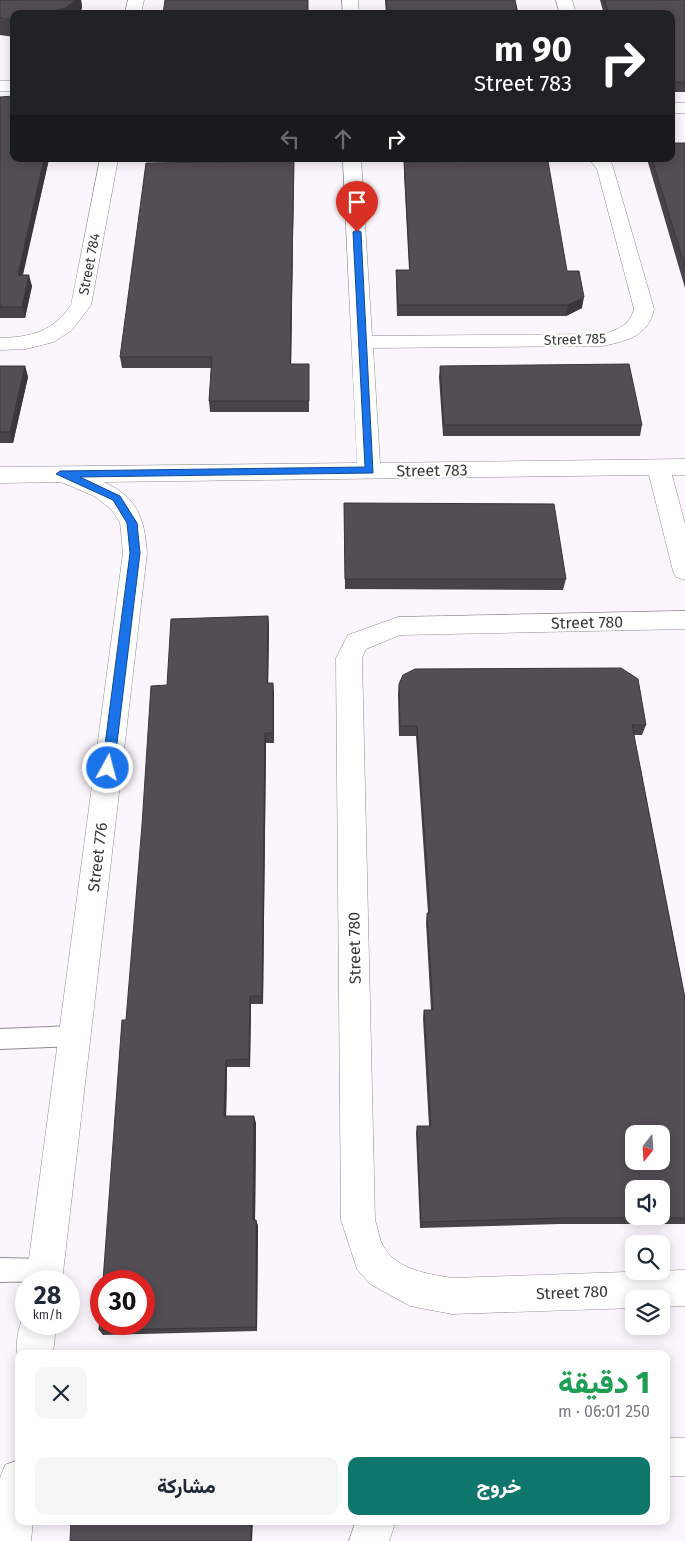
<!DOCTYPE html>
<html lang="ar">
<head>
<meta charset="utf-8">
<style>
  :root { --surface:#fff; --page:#f6f6f7; --text:#1f2937; --muted:#747a83; --accent:#0f766e }
  body { margin:0; font-family:"Fira Sans",Vazirmatn,sans-serif; background:var(--page); color:var(--text); direction:rtl; height:100vh; display:flex; flex-direction:column; font-size:19px; white-space:nowrap }
  * { box-sizing:border-box; margin:0 }
  p { font-size:16px; color:var(--muted) }
  .icon { flex:none; width:28px; height:28px; fill:none; stroke:currentColor; stroke-width:2; stroke-linecap:round; stroke-linejoin:round }
  .map { position:relative; flex:1; overflow:hidden; direction:ltr }
  .details { position:absolute; left:15px; top:1350px; width:655px; height:175px; display:flex; flex-direction:column; background:var(--surface); border-radius:10px; box-shadow:0 2px 12px #0003; direction:rtl }
  .details>* { flex:none }
  .hud { position:absolute; left:10px; top:10px; width:665px; height:152px; border-radius:10px; box-shadow:0 2px 12px #0003; direction:rtl; background:#202124; color:#fff; overflow:hidden }
  .needle { width:32px; rotate:197deg }
  .buttons { position:absolute; left:625px; top:1125px; display:grid; gap:10px }
  .buttons a { display:grid; place-items:center; width:45px; height:45px; border-radius:10px; background:var(--surface); box-shadow:0 2px 12px #0003; font-size:25px }
  .speed { position:absolute; left:15px; top:1270px; display:flex; gap:10px; font-size:25px; font-weight:700; text-align:center }
  .speed>* { display:grid; place-content:center; width:65px; height:65px; border-radius:50%; background:var(--surface); box-shadow:0 2px 12px #0003; line-height:1 }
  .speed small { font-size:12px; font-weight:400 }
  .speed .limit { border:8px solid #d22; background:#fff; color:#111 }
  .pin { position:absolute; display:grid; place-items:center; width:42px; height:42px; color:#fff; margin:-51px -21px; border-radius:50% 50% 50% 0; rotate:-45deg; box-shadow:0 0 5px #0007 }
  .pin .icon { rotate:45deg }
  .me { position:absolute; width:55px; margin:-28px; rotate:7deg; stroke-linejoin:round; filter:drop-shadow(0 0 4px #0008) }
  .turn { display:flex; align-items:center; gap:18px; height:105px; padding:0 20px; font-size:22px }
  .turn .icon { width:65px; height:65px; stroke-width:2.5 }
  .turn b { display:block; font-size:35px; line-height:42px }
  .lanes { display:flex; align-items:center; height:48px; padding:0 20px; background:#0003; justify-content:center; gap:25px; direction:ltr }
  .lanes .off { opacity:.35 }
  .round { display:grid; place-items:center; flex:none; width:52px; height:52px; border-radius:10px; background:var(--page) }
  .head { display:flex; align-items:center; justify-content:space-between; height:85px; padding:0 20px }
  h1 { font-size:30px; font-weight:800; line-height:38px; color:#1e9e55 }
  .cta { display:flex; gap:10px; margin-top:auto; padding:10px 20px }
  .cta a { flex:1; height:58px; border-radius:10px; background:var(--accent); color:#fff; font-size:20px; font-weight:800; line-height:58px; text-align:center }
  .cta a+a { background:var(--page); color:var(--text) }
  .map>svg:first-child { display:block }
  .lines { fill:none; stroke-linecap:round; stroke-linejoin:round }
  .service-casing { stroke:#908b92; stroke-width:2 }
  .minor-casing { stroke:#908b92; stroke-width:1 }
  .service { fill:#fff; fill-rule:evenodd }
  .minor { fill:#fff; fill-rule:evenodd }
  .wall { fill:#474348 }
  .shaded-wall { fill:#39373b }
  .building { fill:#524e54; stroke:#39373b; fill-rule:evenodd }
  .route { fill:#1a73e8; stroke:#114b97 }
  .labels { text-anchor:middle; stroke-width:5; stroke-linejoin:round; paint-order:stroke }
  .far-street-label { font-size:14px; fill:#39383a; stroke:#fff }
  .street-label { font-size:16px; fill:#39383a; stroke:#fff }
</style>
</head>
<body>
<div class="map">
<svg width="685" height="1541" viewBox="0 0 685 1541">
  <rect width="100%" height="100%" fill="#fbf6fd"/>
  <g class="lines">
    <g class="service-casing">
      <path id="service" d="M74 1026 82 1029 85 1036 82 1043 74 1046 0 1049V1029Z
        M0 1258 45 1259 54 1262 57 1271 54 1280 49 1281 0 1282Z"/>
    </g>
    <g class="minor-casing">
      <path id="minor" d="M128 0H144L141 14H125Z
        M342 0H358L359 14H343Z
        M556 0H572L576 14H560Z
        M0 81H14V91H0Z
        M671 103H685V113H671Z
        M100 159H118L91 305 72 330 54 342 26 349 0 350V338C31 337 53 332 71 305Z
        M343 159H361L372 336 603 334C618 330 630 325 634 309L597 169 589 159H608L612 164 654 309C649 336 626 341 603 346L373 348 380 463 685 459V475H672L685 524V580L676 577 673 571 649 475 104 482C139 499 144 518 147 553L62 1281H26L123 553 120 522 111 509 94 496 61 482 0 483V467L357 463Z
        M685 611V629L400 635 366 649 362 658 375 1220C378 1228 379 1239 383 1246 397 1270 428 1274 452 1278L685 1270V1306L661 1307V1299H634V1308L452 1314 410 1306 370 1284 357 1269 341 1220 336 658 348 635 398 617Z
        M25 1311 26 1324H56L53 1354H19V1359C13 1345 20 1324 25 1311Z
        M666 1438H685V1476H666Z
        M19 1460V1521H33L31 1541H0V1478L5 1465Z
        M356 1521H396L389 1541H349Z"/>
    </g>
    <use href="#service" class="service"/>
    <use href="#minor" class="minor"/>
  </g>
  <path class="wall" d="M0 0H81L82 7 80 14H14V37L0 35Z
    M385 0H515L518 14H386Z
    M600 0H685V92H671V14H604Z
    M0 97 49 159 23 275 32 286 25 318H0Z
    M685 143V288L647 159H671Z
    M294 161 291 364H309V412H210L209 401 211 368H122L120 357Z
    M404 162 567 271 582 308 566 316H397L396 281V270H409L404 173Z
    M0 366H25L28 377 13 443H0Z
    M440 366 642 425 640 436H443L439 377Z
    M344 503 566 579 563 590 345 589Z
    M268 616 269 627 268 683 274 693V743H266L263 1004H251L250 1067H227L226 1116 256 1123 255 1220H256L258 1226 257 1331 103 1335 99 1330 126 1020 167 685Z
    M399 684 646 725 642 735H634L685 998V1224H560L420 1228 416 1133 417 1126H429L423 1018 424 1010H431L426 922 427 913H428L416 736H399L398 694Z"/>
  <path class="shaded-wall" d="M75 0H81L82 7 80 14H48Z
    M44 159H49L20 286 18 275Z
    M294 161V172L291 375 290 364Z
    M29 275 32 286 25 318 22 307Z
    M584 297 582 308 566 316 568 305Z
    M25 366 28 377 13 443 10 432Z
    M268 616 269 627 268 693 267 683Z
    M273 683 274 693V743L273 733Z
    M265 733 266 743 263 1004 262 996Z
    M250 996 251 1004 250 1067 249 1059Z
    M226 1060 227 1067 226 1123 224 1116Z
    M254 1116 256 1123 255 1226 253 1220Z
    M256 1220 258 1226 257 1331 256 1327Z
    M251 1521H253L252 1541H251Z"/>
  <path class="building" d="M0 0H75L67 7 48 14H14V20L0 18Z
    M165 0H308V14H163Z
    M386 0H515L518 14H387Z
    M604 0H685V82H671V14H609Z
    M14 96V159H44L18 275H29L22 307H0V97Z
    M671 143H685V267L652 159H671Z
    M294 161 290 364H309V401H209L212 357H120L146 163Z
    M548 161 567 271H579L584 297 568 305H398L396 270H410L404 162Z
    M629 364 642 425H444L440 366Z
    M0 366H25L10 432H0Z
    M344 503 554 504 566 579H345Z
    M268 616 267 683H273V733H265L262 996H250L249 1059 226 1060 224 1116H254L253 1220H256V1327L99 1330 101 1303V1324H144V1281H103L122 1020H126L142 825 151 686 167 685 171 619Z
    M621 668 638 679 646 725H632L685 998V1218H563L421 1222 417 1126H431L424 1010H433L427 913H430L417 726H400L399 684 403 675 415 669ZM634 1134H661V1161H634ZM634 1189H661V1216H634Z
    M71 1521H251V1541H70Z"/>
  <path class="route" d="M357 230 361 232 373 473 80 477 120 496 137 523 140 553 114 768 112 771H104L102 768 130 553 127 523 113 500 56 474 60 471 365 467 353 232Z"/>
  <g class="labels">
    <g class="far-street-label">
      <text transform="translate(89 264) rotate(-79)" y="5">Street 784</text>
      <text transform="translate(575 339) rotate(-2)" y="5">Street 785</text>
    </g>
    <g class="street-label">
      <text transform="translate(432 470) rotate(-1)" y="6">Street 783</text>
      <text transform="translate(587 622) rotate(-1)" y="6">Street 780</text>
      <text transform="translate(97 857) rotate(-83)" y="6">Street 776</text>
      <text transform="translate(354 948) rotate(-91)" y="6">Street 780</text>
      <text transform="translate(572 1292) rotate(-2)" y="6">Street 780</text>
    </g>
  </g>
</svg>
<div class="buttons">
<a><svg class="needle" viewBox="-14 -14 28 28"><path d="M0-13l5 13h-10z" fill="#e53935"/><path d="M0 13l5-13h-10z" fill="#747a83"/></svg></a>
<a><svg class="icon" aria-label="sound" viewBox="0 0 24 24"><path d="M4 9h4l5-4v14l-5-4H4zM17 9q2 3 0 6"/></svg></a>
<a><svg class="icon" aria-label="search" viewBox="0 0 24 24"><circle cx="10" cy="10" r="6"/><path d="M15 15l6 6"/></svg></a>
<a><svg class="icon" aria-label="layers" viewBox="0 0 24 24"><path d="M12 4l9 5-9 5-9-5zM3 14l9 5 9-5"/></svg></a>
</div>
<div class="speed"><div>28<small>km/h</small></div><div class="limit">30</div></div>
<div class="pin" style="left:357px;top:232px;background:#d93025"><svg class="icon" aria-label="arrive" viewBox="0 0 24 24"><path d="M6 21V4h12l-3 4 3 4H6"/></svg></div>
<svg class="me" style="left:108px;top:768px" viewBox="-20 -20 40 40"><circle r="17" fill="#1a73e8" stroke="#fff" stroke-width="3"/><path d="M0-11L8 9 0 5-8 9z" fill="#fff"/></svg>
<div class="hud">
<div class="turn"><svg class="icon" aria-label="right" viewBox="0 0 24 24"><path d="M7 20v-9h11M14 6l5 5-5 5"/></svg><div><b>90 m</b>Street 783</div></div>
<div class="lanes"><svg class="icon off" aria-label="left" viewBox="0 0 24 24"><path d="M17 20v-9H6M10 6l-5 5 5 5"/></svg><svg class="icon off" aria-label="ahead" viewBox="0 0 24 24"><path d="M12 20V5M6 11l6-6 6 6"/></svg><svg class="icon" aria-label="right" viewBox="0 0 24 24"><path d="M7 20v-9h11M14 6l5 5-5 5"/></svg></div>
</div>
<section class="details">
<div class="head"><div><h1>1 دقيقة</h1><p>250 m · 06:01</p></div><a class="round"><svg class="icon" aria-label="close" viewBox="0 0 24 24"><path d="M6 6l12 12M18 6L6 18"/></svg></a></div>
<div class="cta"><a>خروج</a><a>مشاركة</a></div>
</section>
</div>
</body>
</html>
